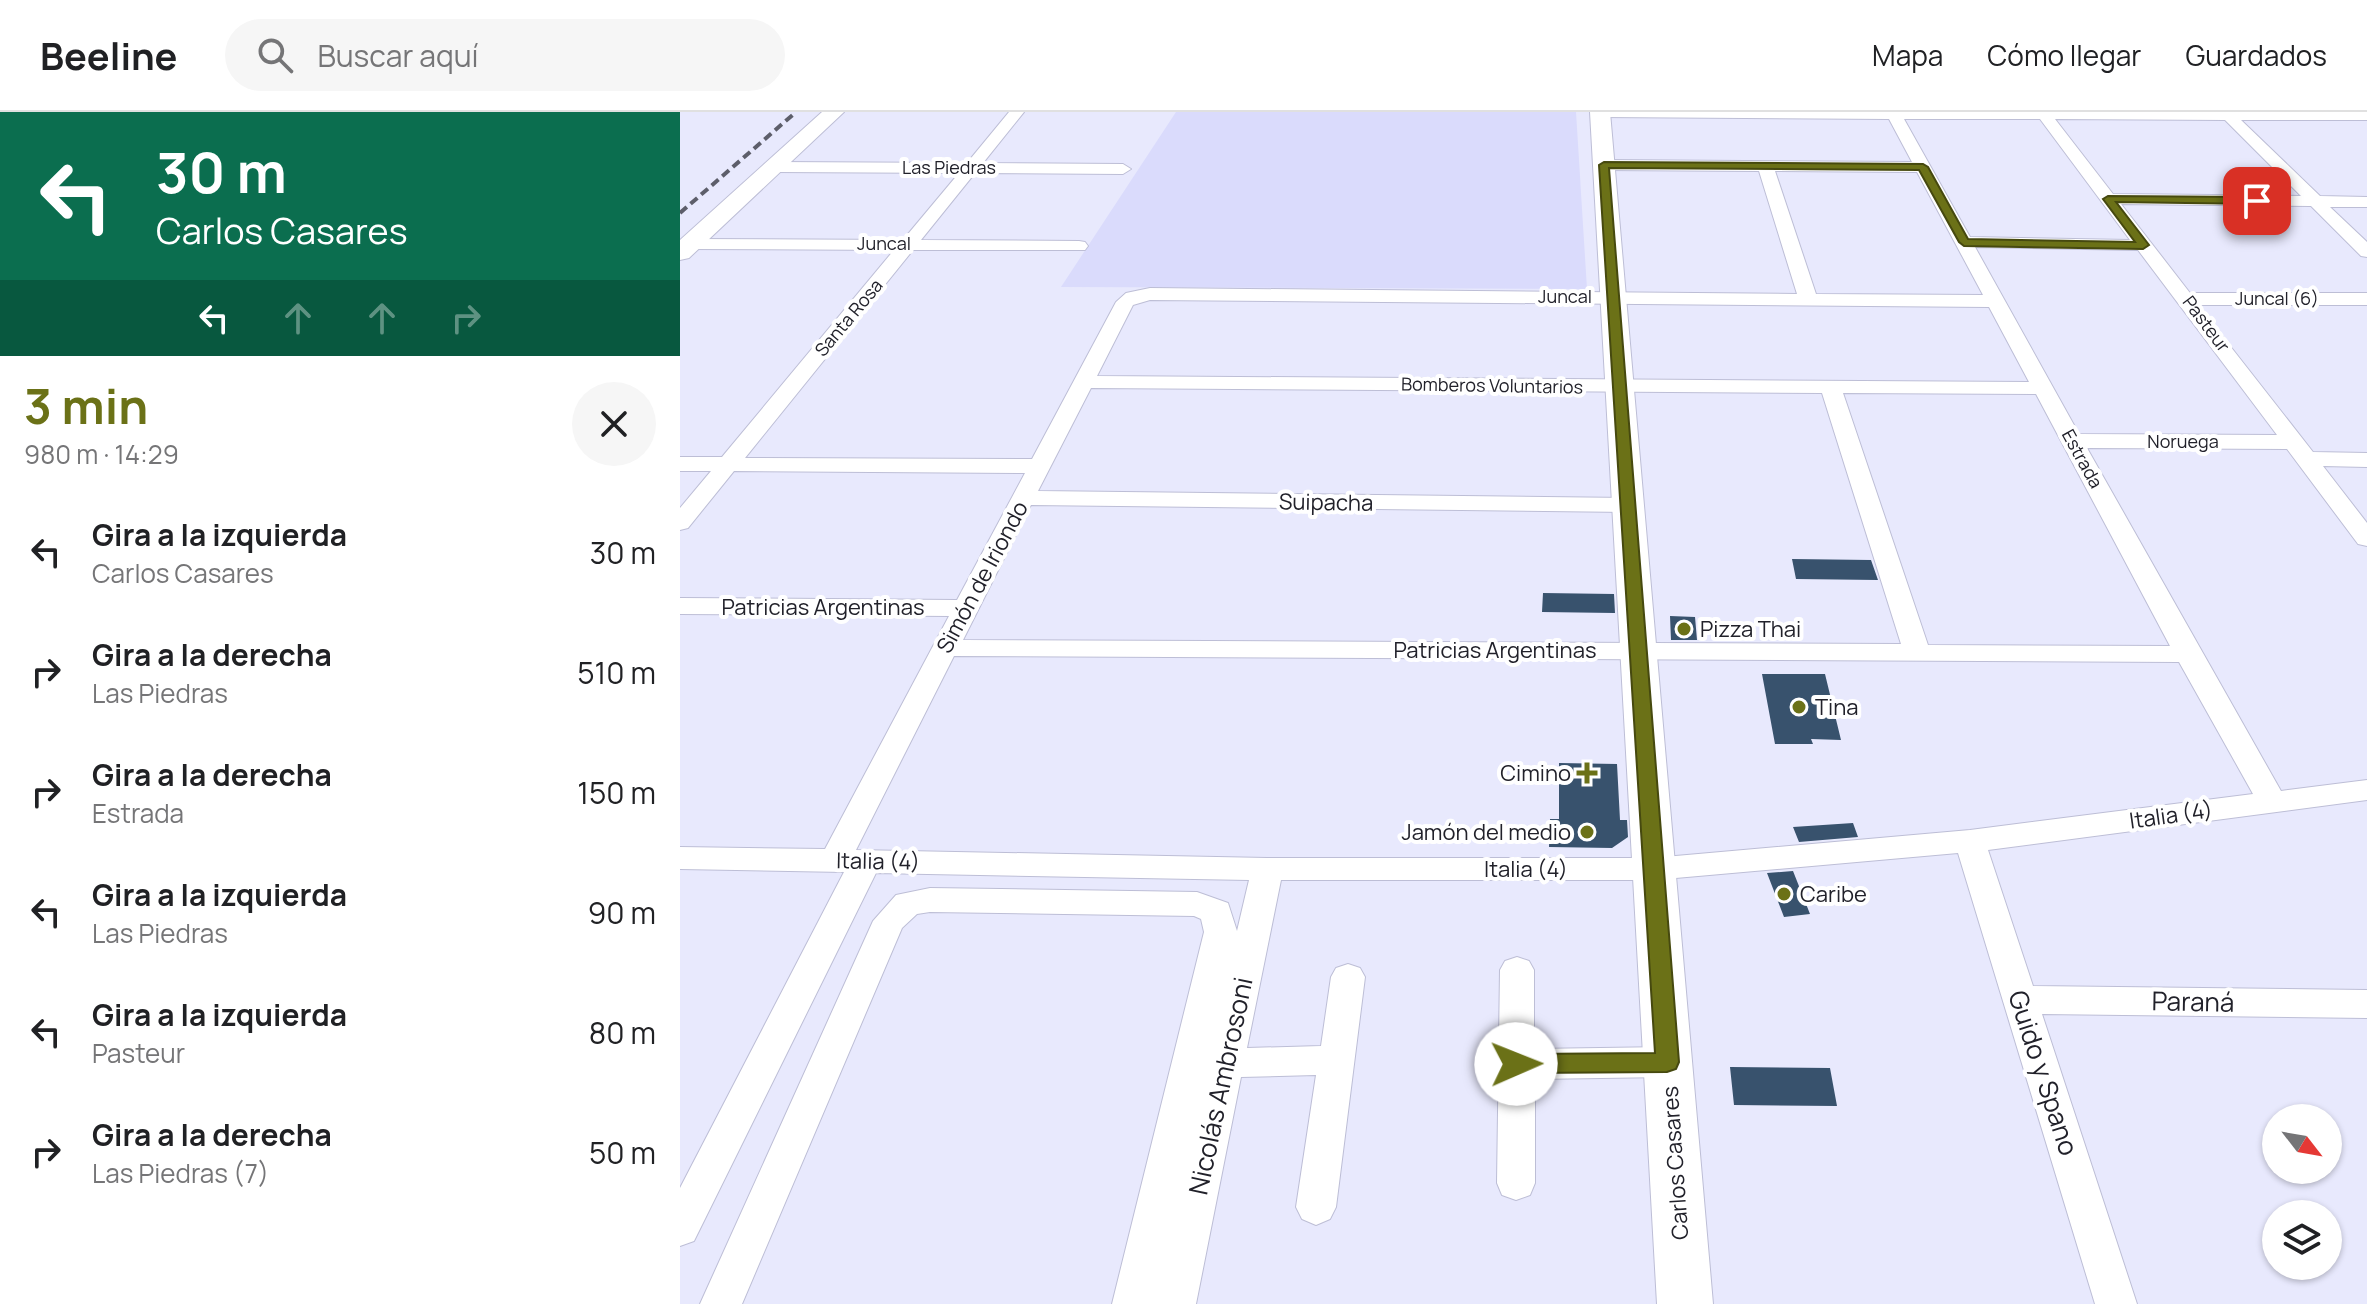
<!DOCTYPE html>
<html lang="es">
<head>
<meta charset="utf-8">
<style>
  :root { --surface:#fff; --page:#f6f6f6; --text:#202124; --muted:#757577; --line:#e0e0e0; --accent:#6b7117 }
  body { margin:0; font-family:Manrope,sans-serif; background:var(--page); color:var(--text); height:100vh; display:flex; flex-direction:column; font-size:30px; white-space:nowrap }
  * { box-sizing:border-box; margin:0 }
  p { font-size:26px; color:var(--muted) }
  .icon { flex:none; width:44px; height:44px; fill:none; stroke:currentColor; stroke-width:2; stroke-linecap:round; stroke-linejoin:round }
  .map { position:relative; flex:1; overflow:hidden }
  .sheet { display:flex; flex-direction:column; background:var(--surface); width:680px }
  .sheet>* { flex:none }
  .top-card { background:#0b6e4f; color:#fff; overflow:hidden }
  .needle { width:52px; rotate:121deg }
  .fabs { position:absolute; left:1582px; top:992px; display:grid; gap:16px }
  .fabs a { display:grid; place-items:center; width:80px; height:80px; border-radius:50%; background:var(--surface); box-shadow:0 2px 6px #0004; font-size:40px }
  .pin { position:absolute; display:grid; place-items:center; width:68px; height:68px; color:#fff; margin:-34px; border-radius:16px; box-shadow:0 4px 12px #0006 }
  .me { position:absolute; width:88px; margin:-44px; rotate:89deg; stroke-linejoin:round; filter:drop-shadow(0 0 6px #0008) }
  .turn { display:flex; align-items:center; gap:28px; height:168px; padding:0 24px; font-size:36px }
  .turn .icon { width:104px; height:104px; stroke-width:2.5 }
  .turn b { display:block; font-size:56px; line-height:68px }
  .lanes { display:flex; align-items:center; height:76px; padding:0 24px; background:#0003; justify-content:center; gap:40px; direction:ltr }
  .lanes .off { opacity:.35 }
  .round { display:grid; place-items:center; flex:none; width:84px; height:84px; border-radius:42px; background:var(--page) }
  .headline { display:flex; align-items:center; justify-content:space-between; height:136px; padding:0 24px }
  h1 { font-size:48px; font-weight:700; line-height:60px; color:var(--accent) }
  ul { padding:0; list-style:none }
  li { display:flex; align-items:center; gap:24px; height:120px; padding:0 24px }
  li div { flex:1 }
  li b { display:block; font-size:30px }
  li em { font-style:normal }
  header { display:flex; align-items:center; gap:48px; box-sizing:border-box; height:112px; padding:0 40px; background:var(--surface); border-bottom:2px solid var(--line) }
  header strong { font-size:38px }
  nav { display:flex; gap:44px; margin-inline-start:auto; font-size:28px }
  .search { width:560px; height:72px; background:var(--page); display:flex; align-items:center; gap:20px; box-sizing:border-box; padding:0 28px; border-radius:44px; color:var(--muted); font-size:30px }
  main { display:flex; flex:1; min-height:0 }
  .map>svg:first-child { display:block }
  .built { fill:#dadbfc }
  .building { fill:#38526d }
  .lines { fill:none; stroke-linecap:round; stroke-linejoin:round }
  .street-casing { stroke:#bdbed6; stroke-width:2 }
  .secondary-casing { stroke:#bdbed6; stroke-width:2 }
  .street { fill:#fff; fill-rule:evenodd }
  .secondary { fill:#fff; fill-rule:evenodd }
  .rail { stroke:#5d5e6a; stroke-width:4; stroke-dasharray:9 5; stroke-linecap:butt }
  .route { fill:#6b7117; stroke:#46490f; stroke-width:2 }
  .poi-dot { fill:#6b7117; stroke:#fff; stroke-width:3 }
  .labels { text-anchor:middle; stroke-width:8; stroke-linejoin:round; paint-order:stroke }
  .far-street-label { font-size:18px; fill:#21212a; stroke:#fff }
  .street-label { font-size:22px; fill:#21212a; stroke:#fff }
  .poi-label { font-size:22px; fill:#21212a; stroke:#fff; text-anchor:start }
  .near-street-label { font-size:26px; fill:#21212a; stroke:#fff }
</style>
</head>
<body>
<header>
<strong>Beeline</strong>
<div class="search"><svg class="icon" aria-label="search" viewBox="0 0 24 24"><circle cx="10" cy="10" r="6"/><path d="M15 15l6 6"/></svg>Buscar aquí</div>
<nav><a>Mapa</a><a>Cómo llegar</a><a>Guardados</a></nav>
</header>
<main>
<section class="sheet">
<div class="top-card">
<div class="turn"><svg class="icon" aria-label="left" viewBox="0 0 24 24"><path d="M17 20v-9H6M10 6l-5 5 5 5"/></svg><div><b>30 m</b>Carlos Casares</div></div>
<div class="lanes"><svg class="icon" aria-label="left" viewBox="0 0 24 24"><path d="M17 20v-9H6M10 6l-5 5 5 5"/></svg><svg class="icon off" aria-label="ahead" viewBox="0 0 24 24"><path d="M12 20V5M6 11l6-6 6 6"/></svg><svg class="icon off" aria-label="ahead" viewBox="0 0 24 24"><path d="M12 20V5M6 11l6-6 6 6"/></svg><svg class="icon off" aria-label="right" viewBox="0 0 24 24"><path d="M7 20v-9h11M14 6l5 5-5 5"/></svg></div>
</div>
<div class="headline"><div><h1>3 min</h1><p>980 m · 14:29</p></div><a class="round"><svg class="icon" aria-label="close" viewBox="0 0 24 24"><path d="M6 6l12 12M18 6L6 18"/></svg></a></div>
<ul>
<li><svg class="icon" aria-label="left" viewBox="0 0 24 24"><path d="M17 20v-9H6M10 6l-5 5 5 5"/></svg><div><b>Gira a la izquierda</b><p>Carlos Casares</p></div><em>30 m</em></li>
<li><svg class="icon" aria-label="right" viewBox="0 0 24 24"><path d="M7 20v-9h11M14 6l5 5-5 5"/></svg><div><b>Gira a la derecha</b><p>Las Piedras</p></div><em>510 m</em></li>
<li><svg class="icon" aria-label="right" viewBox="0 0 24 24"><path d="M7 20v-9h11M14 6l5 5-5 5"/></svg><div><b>Gira a la derecha</b><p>Estrada</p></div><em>150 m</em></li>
<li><svg class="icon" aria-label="left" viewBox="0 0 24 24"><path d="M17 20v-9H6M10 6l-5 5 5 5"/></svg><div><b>Gira a la izquierda</b><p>Las Piedras</p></div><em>90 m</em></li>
<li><svg class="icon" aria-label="left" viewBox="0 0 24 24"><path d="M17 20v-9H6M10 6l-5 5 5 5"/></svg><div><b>Gira a la izquierda</b><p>Pasteur</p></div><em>80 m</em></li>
<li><svg class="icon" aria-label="right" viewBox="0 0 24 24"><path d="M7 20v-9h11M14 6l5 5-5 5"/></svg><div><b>Gira a la derecha</b><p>Las Piedras (7)</p></div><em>50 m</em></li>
</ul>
</section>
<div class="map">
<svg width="1687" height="1192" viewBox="0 0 1687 1192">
  <rect width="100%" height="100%" fill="#e8e9fd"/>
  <path class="built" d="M496 0H896L907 177 381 175Z"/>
  <path class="building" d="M1112 447 1191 448 1198 468 1116 467Z
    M863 481 934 482 935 501 862 500Z
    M990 504 1015 505 1017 528H991Z
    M1082 562H1145L1161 628 1131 627 1133 632H1095Z
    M879 651 937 652 940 708H947L948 725 932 736 869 735 870 707H879Z
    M1173 711 1178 725 1119 730 1113 715Z
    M1113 759 1130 802 1104 805 1087 761Z
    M1050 955 1150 956 1157 994 1054 993Z"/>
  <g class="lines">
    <g class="street-casing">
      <path id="street" d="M329 0H344L303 51 443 52 451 57 443 62 295 61 241 128 399 129 405 130 408 134 405 138H233L65 346 352 347 436 190 446 181 470 176 1117 182 1079 59 924 58 916 53 924 48 1232 50 1209 7 920 5 913 0H1687V8H1561L1640 84 1687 85V95H1650L1687 130V145L1681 144 1631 94 1441 92 1510 181H1687V193H1518L1633 340 1687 341V355L1643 354 1687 411V434L1678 432 1607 337 1407 336 1601 679 1687 668V688L1308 738 1353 874 1687 878V906L1362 902 1457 1192H1415L1278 741 973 768H601L567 936 641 934 651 865 656 856 668 852 680 856 685 865 656 1095 650 1107 636 1113 622 1107 616 1095 636 963 561 965 516 1192H474L525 965 474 1192H432L524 820 521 807 514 804 250 800 237 802 222 816 62 1192H20L193 809 216 783 250 776 517 780 548 791 557 819 569 768 196 761 14 1129 0 1134V1076L164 760 0 757V735L145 737 269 504 0 502V486L277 488 345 361 54 359 8 416 0 418V396L31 359H0V345H42L214 138 10 137 1 132 10 127 223 128 279 61 95 60 87 55 95 50 287 51ZM1224 7H1360L1450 128 1290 125ZM1375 7 1545 8 1621 84 1433 82ZM1095 59 1237 60 1303 183 1136 182ZM1295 135 1458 138 1597 323 1399 322ZM470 188 1309 195 1349 270 417 264 453 193ZM411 276 1142 281 1221 532 283 528 351 393 948 400 956 398 960 393 956 388 948 386 358 379ZM1163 281 1356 282 1490 534 1248 533ZM274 544 1499 550 1573 682 1290 718 973 746H587L176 738Z
        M837 845 849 849 854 858V937L987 935 1000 939 1005 950 1000 961 987 965 855 967V1071L850 1083 836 1088 822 1083 817 1071 820 858 825 849Z"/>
    </g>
    <g class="secondary-casing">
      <path id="secondary" d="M142 0H164L9 146 0 148V128Z
        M910 0H930L1033 1192H977Z"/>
    </g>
    <use href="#street" class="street"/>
    <use href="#secondary" class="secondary"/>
    <path class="rail" d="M0 101 116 0"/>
  </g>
  <path class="route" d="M924 50 1243 52 1248 55 1288 127 1455 130 1423 87 1428 84 1577 85 1583 89 1577 92 1436 90 1469 133 1463 137 1284 134 1279 130 1239 58 929 56 999 950 996 957 987 960 836 961 828 958 824 952 828 945 836 942 975 941 919 53Z"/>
  <g class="poi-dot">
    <circle cx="1004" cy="517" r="8"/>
    <circle cx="1119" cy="595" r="8"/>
    <path d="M903 649h8v8h8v8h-8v8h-8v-8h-8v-8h8z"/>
    <circle cx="907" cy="720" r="8"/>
    <circle cx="1104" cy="782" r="8"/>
  </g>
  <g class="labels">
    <g class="far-street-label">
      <text x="269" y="62">Las Piedras</text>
      <text x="204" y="138">Juncal</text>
      <text x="885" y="191">Juncal</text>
      <text x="1597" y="193">Juncal (6)</text>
      <text transform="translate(169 206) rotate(-50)" y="6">Santa Rosa</text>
      <text transform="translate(1526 212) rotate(53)" y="6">Pasteur</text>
      <text transform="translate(812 274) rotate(1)" y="6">Bomberos Voluntarios</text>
      <text x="1503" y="336">Noruega</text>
      <text transform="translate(1402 347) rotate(61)" y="6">Estrada</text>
    </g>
    <g class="street-label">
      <text transform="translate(646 390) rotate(1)" y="8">Suipacha</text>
      <text transform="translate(302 465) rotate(-62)" y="8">Simón de Iriondo</text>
      <text x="143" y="503">Patricias Argentinas</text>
      <text x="815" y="546">Patricias Argentinas</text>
      <text transform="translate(1491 703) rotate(-8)" y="8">Italia (4)</text>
      <text transform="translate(198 749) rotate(1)" y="8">Italia (4)</text>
      <text x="846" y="765">Italia (4)</text>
      <text transform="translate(995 1051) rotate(-94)" y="8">Carlos Casares</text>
    </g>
    <g class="poi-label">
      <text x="1020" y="525">Pizza Thai</text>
      <text x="1135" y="603">Tina</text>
      <text x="891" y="669" text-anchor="end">Cimino</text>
      <text x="891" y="728" text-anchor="end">Jamón del medio</text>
      <text x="1120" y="790">Caribe</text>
    </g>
    <g class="near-street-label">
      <text transform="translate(1513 890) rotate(1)" y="9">Paraná</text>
      <text transform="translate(1363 961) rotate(72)" y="9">Guido y Spano</text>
      <text transform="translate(541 974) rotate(-78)" y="9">Nicolás Ambrosoni</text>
    </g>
  </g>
</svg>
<div class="fabs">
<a><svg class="needle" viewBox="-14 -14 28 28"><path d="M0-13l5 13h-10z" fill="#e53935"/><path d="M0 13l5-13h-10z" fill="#757577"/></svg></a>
<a><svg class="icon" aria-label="layers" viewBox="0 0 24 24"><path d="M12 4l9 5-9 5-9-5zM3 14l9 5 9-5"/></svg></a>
</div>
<div class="pin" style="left:1577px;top:89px;background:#d93025"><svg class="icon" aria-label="arrive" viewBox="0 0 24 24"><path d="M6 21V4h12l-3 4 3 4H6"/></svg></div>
<svg class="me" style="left:836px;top:952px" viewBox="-20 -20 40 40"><circle r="19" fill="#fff"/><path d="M0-13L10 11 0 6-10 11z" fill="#6b7117"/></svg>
</div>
</main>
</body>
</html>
